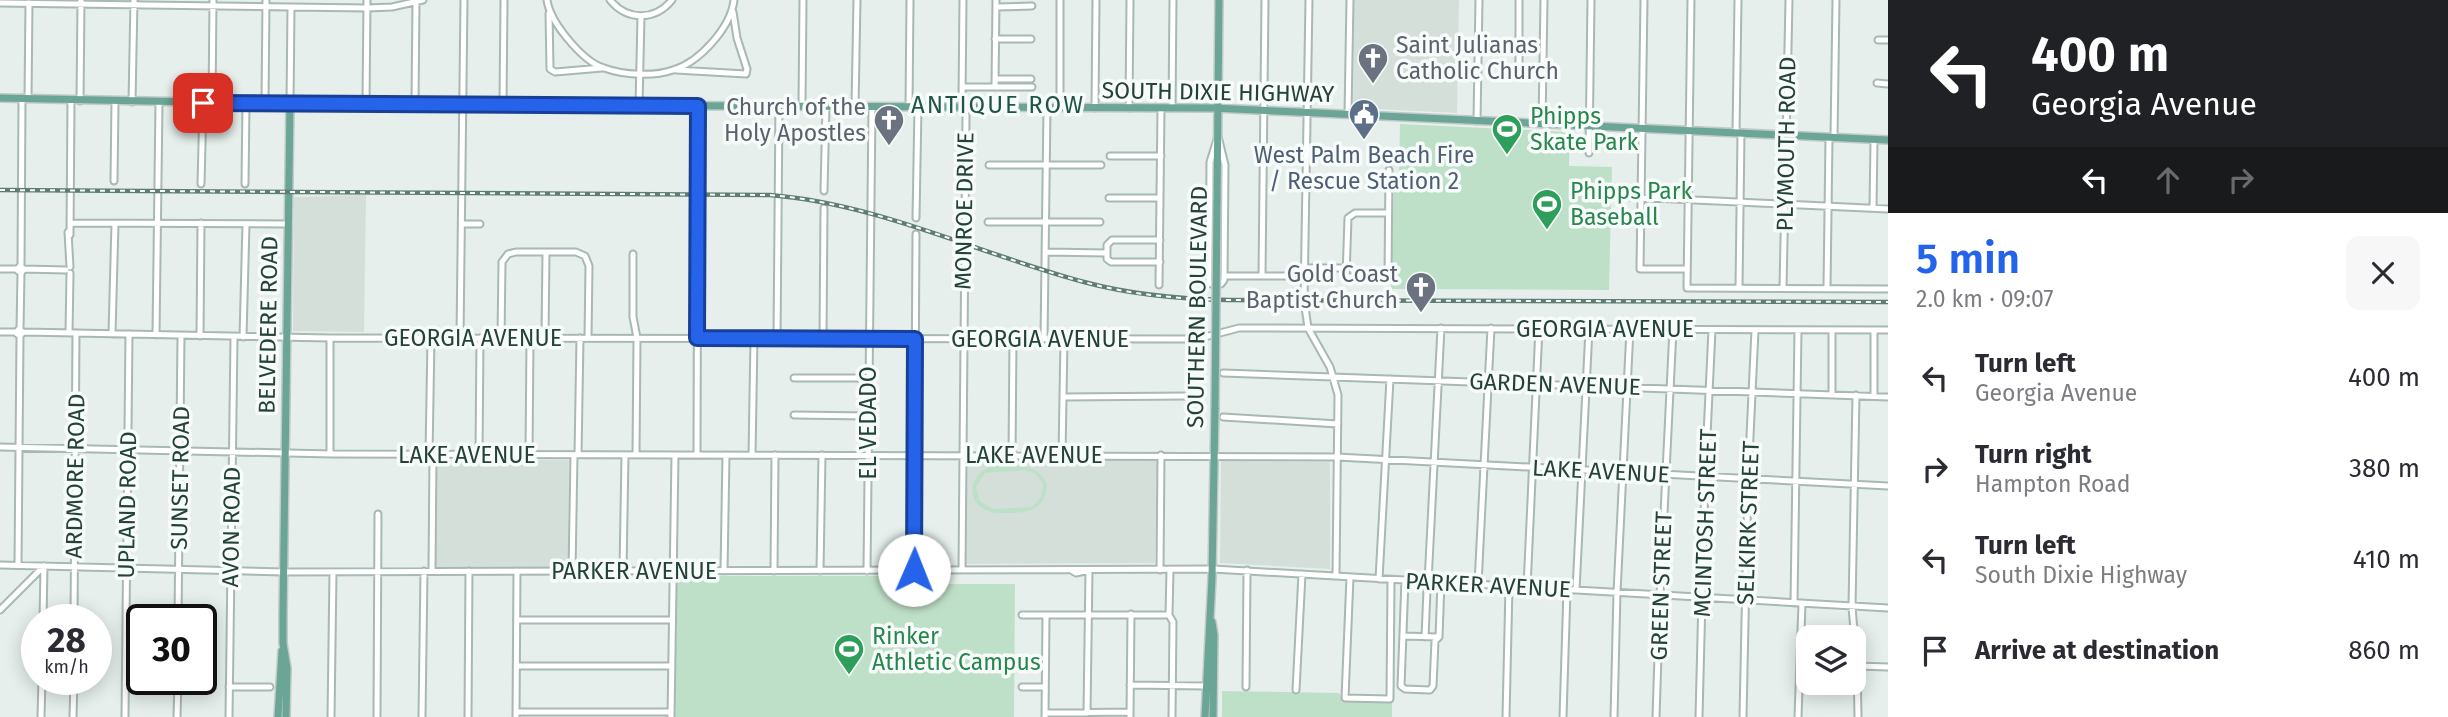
<!DOCTYPE html>
<html lang="en">
<head>
<meta charset="utf-8">
<style>
  :root { --surface:#fff; --page:#f7f7f7; --text:#2b2b33; --muted:#7c7c81; --accent:#2563eb }
  body { margin:0; font-family:"Fira Sans",sans-serif; background:var(--page); color:var(--text); height:100vh; display:flex; flex-direction:column; font-size:26px; white-space:nowrap }
  * { box-sizing:border-box; margin:0 }
  p { font-size:23px; color:var(--muted) }
  .icon { flex:none; width:38px; height:38px; fill:none; stroke:currentColor; stroke-width:2; stroke-linecap:round; stroke-linejoin:round }
  .map { position:relative; flex:1; overflow:hidden }
  .panel { display:flex; flex-direction:column; background:var(--surface); width:560px }
  .panel>* { flex:none }
  .hud { background:#202124; color:#fff; overflow:hidden }
  .fabs { position:absolute; left:1796px; top:625px; display:grid; gap:14px }
  .fabs a { display:grid; place-items:center; width:70px; height:70px; border-radius:14px; background:var(--surface); box-shadow:0 4px 18px #0003; font-size:35px }
  .speed { position:absolute; left:21px; top:604px; display:flex; gap:14px; font-size:35px; font-weight:700; text-align:center }
  .speed>* { display:grid; place-content:center; width:91px; height:91px; border-radius:50%; background:var(--surface); box-shadow:0 4px 18px #0003; line-height:1 }
  .speed small { font-size:18px; font-weight:400 }
  .speed .limit { border:4px solid #111; border-radius:10px; background:#fff; color:#111 }
  .pin { position:absolute; display:grid; place-items:center; width:60px; height:60px; color:#fff; margin:-30px; border-radius:14px; box-shadow:0 4px 10px #0006 }
  .me { position:absolute; width:77px; margin:-38px; rotate:1deg; stroke-linejoin:round; filter:drop-shadow(0 0 5px #0008) }
  .turn { display:flex; align-items:center; gap:24px; height:147px; padding:0 28px; font-size:32px }
  .turn .icon { width:91px; height:91px; stroke-width:2.5 }
  .turn b { display:block; font-size:49px; line-height:60px }
  .lanes { display:flex; align-items:center; height:66px; padding:0 28px; background:#0003; justify-content:center; gap:35px; direction:ltr }
  .lanes .off { opacity:.35 }
  .round { display:grid; place-items:center; flex:none; width:74px; height:74px; border-radius:14px; background:var(--page) }
  .headline { display:flex; align-items:center; justify-content:space-between; height:119px; padding:0 28px }
  h1 { font-size:42px; font-weight:600; line-height:52px; color:var(--accent) }
  ul { padding:0; list-style:none }
  li { display:flex; align-items:center; gap:21px; height:91px; padding:0 28px }
  li div { flex:1 }
  li b { display:block; font-size:26px }
  li em { font-style:normal }
  main { display:flex; flex:1; min-height:0 }
  .map>svg:first-child { display:block }
  .built { fill:#d4dfda }
  .green { fill:#bfe0c8; fill-rule:evenodd }
  .lines { fill:none; stroke-linecap:round; stroke-linejoin:round }
  .minor-casing { stroke:#a8b8b2; stroke-width:9 }
  .major-casing { stroke:#c2cac8; stroke-width:10 }
  .minor { stroke:#fff; stroke-width:5 }
  .major { stroke:#6aa596; stroke-width:7 }
  .rail-casing { stroke:#5f7d75; stroke-width:4.5 }
  .rail { stroke:#f7fbf9; stroke-width:2; stroke-dasharray:5; stroke-linecap:butt }
  .major-bridge-casing { stroke:#c2cac8; stroke-width:10; stroke-linecap:butt }
  .major-bridge { stroke:#6aa596; stroke-width:7 }
  .route-casing { stroke:#184099; stroke-width:18 }
  .route { stroke:#2563eb; stroke-width:12 }
  .labels { text-anchor:middle; stroke-width:7; stroke-linejoin:round; paint-order:stroke }
  .worship-label { font-size:23px; fill:#5b616d; stroke:#f7fbf9; text-anchor:end }
  .street-label { font-size:23px; fill:#24423a; stroke:#f7fbf9 }
  .leisure-label { font-size:23px; fill:#27864d; stroke:#f7fbf9; text-anchor:start }
  .service-label { font-size:23px; fill:#4e5e75; stroke:#f7fbf9 }
  .neighbourhood-label { font-size:24px; letter-spacing:2px; fill:#1f5548; stroke:#f7fbf9 }
</style>
</head>
<body>
<main>
<div class="map">
<svg width="1888" height="717" viewBox="0 0 1888 717">
  <rect width="100%" height="100%" fill="#e6efeb"/>
  <path class="built" d="M1354 0H1459L1457 113 1353 108Z
    M366 195 364 332 293 331 294 197Z
    M437 460H569L568 567 436 568Z
    M967 460H1157L1155 563 966 564Z
    M1221 461 1330 462V569L1220 563Z"/>
  <path class="green" d="M1400 124 1570 132 1569 166 1612 167 1609 290 1391 289 1394 180 1399 171Z
    M992 466C1013 466 1037 461 1047 484 1046 508 1031 513 1009 513 999 513 991 514 982 508 964 496 973 471 992 466ZM1025 470 1036 474 1043 484 1041 497 1032 507 993 509 980 501 976 487 985 473Z
    M678 576H931L932 584H1015L1014 717H674V579Z
    M1222 691 1339 693 1342 699 1392 701V717H1222Z"/>
  <g class="lines">
    <g class="minor-casing">
      <path id="minor" d="M547 0C549 14 558 27 567 38 576 49 590 64 604 68 624 75 653 77 673 70 700 62 731 27 734 0
        M610 0C627 21 655 21 672 0
        M1309 0 1304 300 1308 328 1330 367 1338 395 1336 576
        M1519 0V66C1525 77 1536 78 1543 67
        M1644 0 1640 269H1687
        M1691 0 1687 288 1888 289
        M0 3 367 8 392 7 423 0
        M996 7 1032 6
        M549 13 550 69 555 72 602 68
        M995 39H1031
        M1878 40H1888
        M676 70 746 74 747 69 737 38 733 12
        M995 79H1031
        M1877 83 1888 84
        M995 86 996 0
        M962 87H1032
        M28 98 29 3
        M80 101 81 0
        M132 102 134 0
        M212 103 213 0
        M265 104 266 0
        M290 104 291 8
        M366 105 367 0
        M415 105 416 0
        M503 105 504 0
        M639 106 641 16
        M802 106 803 0
        M855 107 857 0
        M909 107 910 0
        M1060 107V0
        M1095 108 1096 0
        M1129 108 1130 0
        M1172 108 1173 0
        M1348 114 1350 0
        M1477 121 1479 0
        M1542 124 1544 0
        M1736 133 1738 0
        M1218 136 1225 165 1224 280 1221 284H1211L1209 281 1210 162Z
        M1834 138 1836 0
        M1589 153 1591 0
        M1110 156H1161
        M989 165H1101
        M114 181 115 101
        M201 184 203 103
        M245 184 246 103
        M824 191 826 106
        M1609 196 1888 209
        M1109 198H1160
        M1873 208 1874 140
        M1388 213H1355L1348 218 1346 277H1388L1389 170
        M916 218 918 107
        M988 222H1100
        M70 223 288 224
        M462 224H480
        M68 232 70 267
        M70 235 71 101
        M1045 252 1107 253
        M633 254V317L637 338 636 455
        M1160 262H1111L1107 259V245L1112 240H1160
        M20 266 24 269 21 273 17 270Z
        M21 266 22 98
        M1305 268H1346
        M0 269H17
        M24 269 66 270
        M1224 276H1305
        M1262 276 1265 0
        M1159 285 1161 108
        M1739 288 1741 133
        M1783 288 1789 0
        M1827 288 1829 138
        M19 329 23 332 20 336 16 333Z
        M20 329 21 273
        M0 332H16
        M23 332 330 338 1197 339 1239 328 1888 330
        M69 333 70 273
        M112 334 115 223
        M156 335 159 102
        M200 336 201 223
        M243 337 246 224
        M460 338 464 0
        M501 338 502 262 508 254 516 252H576L585 256 589 266 588 338
        M545 338 546 252
        M777 339 779 106
        M823 339 824 208
        M1044 339 1047 108
        M1223 373 1888 397
        M794 378H869
        M1832 394V330
        M1856 395 1852 607 1857 666 1858 717
        M1874 396V330
        M1063 397 1188 396
        M794 415 868 416
        M1223 417 1338 424
        M0 447 333 454 1337 457 1888 486
        M330 454V338
        M429 455 431 338
        M479 455 480 338
        M529 455 530 338
        M578 455 580 338
        M697 455 698 106
        M752 455 754 339
        M1012 455 1013 339
        M1062 455 1064 339
        M0 565 284 572 1213 569 1888 608
        M18 565 20 336
        M914 570 916 234
        M962 570 966 115 962 99 963 0
        M1071 570 1076 573 1089 570
        M1160 570 1161 455
        M1170 570 1169 615 1173 622 1172 717
        M432 571 433 455
        M572 571 574 455
        M623 571 625 455
        M724 571 726 455
        M774 571 775 455
        M820 571 822 455
        M867 571 872 107
        M1350 577 1345 698 1390 699 1391 580
        M1379 579 1390 379
        M1405 580 1401 686 1405 689 1430 690 1433 686 1435 641 1439 637 1441 582
        M1428 582 1441 328
        M1478 584 1491 328
        M1527 587 1539 328
        M1576 590 1589 329
        M1794 603 1798 330
        M0 610 44 566
        M1022 615H1169
        M43 620 44 566
        M74 620 76 333
        M178 620 181 336
        M518 620H671
        M1403 636 1438 637
        M1425 637 1427 590
        M517 666H671
        M1857 666 1888 667
        M1130 685 1206 686
        M229 687H270
        M1022 687H1045
        M1246 687 1247 570
        M1296 690 1302 574
        M516 712H671
        M1045 713 1130 712
        M1087 713 1089 570
        M41 717 42 679
        M73 717 74 679
        M125 717 129 334
        M177 717 178 679
        M229 717 234 337
        M331 717 333 572
        M377 717 378 514
        M422 717 424 571
        M468 717 469 571
        M516 717 517 571
        M671 717 675 455
        M1045 717 1046 615
        M1130 717 1131 614
        M1506 717 1509 586
        M1563 717 1567 590
        M1614 717 1617 592 1630 329
        M1656 717 1660 595 1673 329
        M1699 717 1705 477 1712 330
        M1743 717 1748 479 1755 330
        M1798 717 1802 603"/>
    </g>
    <g class="major-casing">
      <path id="major" d="M0 98 290 104 1213 108 1888 140
        M1217 203 1219 0
        M1212 622 1214 635 1213 717
        M278 717 282 651
        M286 717 287 668 283 643V615L290 104
        M1205 717 1212 578 1215 408"/>
    </g>
    <use href="#minor" class="minor"/>
    <use href="#major" class="major"/>
    <g class="rail-casing">
      <path id="rail" d="M0 190 770 195C880 204 979 254 1084 282 1132 295 1179 299 1228 300L1888 302"/>
    </g>
    <use href="#rail" class="rail"/>
    <g class="major-bridge-casing">
      <path id="major-bridge" d="M1215 408 1217 203"/>
    </g>
    <use href="#major-bridge" class="major-bridge"/>
  </g>
  <g class="lines">
    <g class="route-casing">
      <path id="route" d="M203 103 698 106 697 338 915 339 914 570"/>
    </g>
    <use href="#route" class="route"/>
  </g>
  <defs>
    <g id="church-pin" transform="scale(1.575)"><path d="M0 17L-7.5 6A9.5 9.5 0 1 1 7.5 6Z" fill="#6b7280" stroke="#f7fbf9"/><path d="M-1.2-6h2.4v3.5h3.3v2.4h-3.3V6h-2.4V-.1h-3.3v-2.4h3.3Z" fill="#fff"/></g>
    <g id="civic-pin" transform="scale(1.575)"><path d="M0 17L-7.5 6A9.5 9.5 0 1 1 7.5 6Z" fill="#5c6f8a" stroke="#f7fbf9"/><path d="M-.6-6.5H3V-4.5H.6V-3L4-1V1h2V6H-6V1h2V-1L-.6-3ZM-1.2 2.5V6h2.4V2.5Z" fill="#fff"/></g>
    <g id="stadium-pin" transform="scale(1.575)"><path d="M0 17L-7.5 6A9.5 9.5 0 1 1 7.5 6Z" fill="#2e9e5b" stroke="#f7fbf9"/><path d="M0-5a6.5 5 0 1 0 0 10a6.5 5 0 1 0 0-10ZM-3.5-1.8h7v3.6h-7Z" fill="#fff"/></g>
  </defs>
  <g fill-rule="evenodd">
    <use href="#church-pin" x="1373" y="58"/>
    <use href="#civic-pin" x="1364" y="114"/>
    <use href="#church-pin" x="889" y="120"/>
    <use href="#stadium-pin" x="1507" y="129"/>
    <use href="#stadium-pin" x="1547" y="204"/>
    <use href="#church-pin" x="1421" y="287"/>
    <use href="#stadium-pin" x="849" y="649"/>
  </g>
  <g class="labels">
    <g class="worship-label">
      <text x="1396" y="53" text-anchor="start">Saint Julianas<tspan x="1396" dy="26">Catholic Church</tspan></text>
      <text x="866" y="115">Church of the<tspan x="866" dy="26">Holy Apostles</tspan></text>
      <text x="1398" y="282">Gold Coast<tspan x="1398" dy="26">Baptist Church</tspan></text>
    </g>
    <g class="street-label">
      <text transform="translate(1218 92) rotate(1)" y="8">SOUTH DIXIE HIGHWAY</text>
      <text transform="translate(1786 144) rotate(-89)" y="8">PLYMOUTH ROAD</text>
      <text transform="translate(964 211) rotate(-89)" y="8">MONROE DRIVE</text>
      <text transform="translate(1197 307) rotate(-89)" y="8">SOUTHERN BOULEVARD</text>
      <text transform="translate(268 325) rotate(-89)" y="8">BELVEDERE ROAD</text>
      <text x="1605" y="337">GEORGIA AVENUE</text>
      <text x="473" y="346">GEORGIA AVENUE</text>
      <text x="1040" y="347">GEORGIA AVENUE</text>
      <text transform="translate(1555 384) rotate(2)" y="8">GARDEN AVENUE</text>
      <text transform="translate(868 423) rotate(-90)" y="8">EL VEDADO</text>
      <text x="467" y="463">LAKE AVENUE</text>
      <text x="1034" y="463">LAKE AVENUE</text>
      <text transform="translate(1601 471) rotate(3)" y="8">LAKE AVENUE</text>
      <text transform="translate(75 476) rotate(-89)" y="8">ARDMORE ROAD</text>
      <text transform="translate(180 478) rotate(-89)" y="8">SUNSET ROAD</text>
      <text transform="translate(127 505) rotate(-89)" y="8">UPLAND ROAD</text>
      <text transform="translate(1705 523) rotate(-88)" y="8">MCINTOSH STREET</text>
      <text transform="translate(1748 523) rotate(-88)" y="8">SELKIRK STREET</text>
      <text transform="translate(231 527) rotate(-89)" y="8">AVON ROAD</text>
      <text x="634" y="579">PARKER AVENUE</text>
      <text transform="translate(1488 585) rotate(3)" y="8">PARKER AVENUE</text>
      <text transform="translate(1661 586) rotate(-88)" y="8">GREEN STREET</text>
    </g>
    <g class="leisure-label">
      <text x="1530" y="124">Phipps<tspan x="1530" dy="26">Skate Park</tspan></text>
      <text x="1570" y="199">Phipps Park<tspan x="1570" dy="26">Baseball</tspan></text>
      <text x="872" y="644">Rinker<tspan x="872" dy="26">Athletic Campus</tspan></text>
    </g>
    <g class="service-label">
      <text x="1364" y="163">West Palm Beach Fire<tspan x="1364" dy="26">/ Rescue Station 2</tspan></text>
    </g>
    <g class="neighbourhood-label">
      <text x="998" y="113">ANTIQUE ROW</text>
    </g>
  </g>
</svg>
<div class="fabs">
<a><svg class="icon" aria-label="layers" viewBox="0 0 24 24"><path d="M12 4l9 5-9 5-9-5zM3 14l9 5 9-5"/></svg></a>
</div>
<div class="speed"><div>28<small>km/h</small></div><div class="limit">30</div></div>
<div class="pin" style="left:203px;top:103px;background:#d93025"><svg class="icon" aria-label="arrive" viewBox="0 0 24 24"><path d="M6 21V4h12l-3 4 3 4H6"/></svg></div>
<svg class="me" style="left:914px;top:570px" viewBox="-20 -20 40 40"><circle r="19" fill="#fff"/><path d="M0-13L10 11 0 6-10 11z" fill="#2563eb"/></svg>
</div>
<section class="panel">
<div class="hud">
<div class="turn"><svg class="icon" aria-label="left" viewBox="0 0 24 24"><path d="M17 20v-9H6M10 6l-5 5 5 5"/></svg><div><b>400 m</b>Georgia Avenue</div></div>
<div class="lanes"><svg class="icon" aria-label="left" viewBox="0 0 24 24"><path d="M17 20v-9H6M10 6l-5 5 5 5"/></svg><svg class="icon off" aria-label="ahead" viewBox="0 0 24 24"><path d="M12 20V5M6 11l6-6 6 6"/></svg><svg class="icon off" aria-label="right" viewBox="0 0 24 24"><path d="M7 20v-9h11M14 6l5 5-5 5"/></svg></div>
</div>
<div class="headline"><div><h1>5 min</h1><p>2.0 km · 09:07</p></div><a class="round"><svg class="icon" aria-label="close" viewBox="0 0 24 24"><path d="M6 6l12 12M18 6L6 18"/></svg></a></div>
<ul>
<li><svg class="icon" aria-label="left" viewBox="0 0 24 24"><path d="M17 20v-9H6M10 6l-5 5 5 5"/></svg><div><b>Turn left</b><p>Georgia Avenue</p></div><em>400 m</em></li>
<li><svg class="icon" aria-label="right" viewBox="0 0 24 24"><path d="M7 20v-9h11M14 6l5 5-5 5"/></svg><div><b>Turn right</b><p>Hampton Road</p></div><em>380 m</em></li>
<li><svg class="icon" aria-label="left" viewBox="0 0 24 24"><path d="M17 20v-9H6M10 6l-5 5 5 5"/></svg><div><b>Turn left</b><p>South Dixie Highway</p></div><em>410 m</em></li>
<li><svg class="icon" aria-label="arrive" viewBox="0 0 24 24"><path d="M6 21V4h12l-3 4 3 4H6"/></svg><div><b>Arrive at destination</b></div><em>860 m</em></li>
</ul>
</section>
</main>
</body>
</html>
